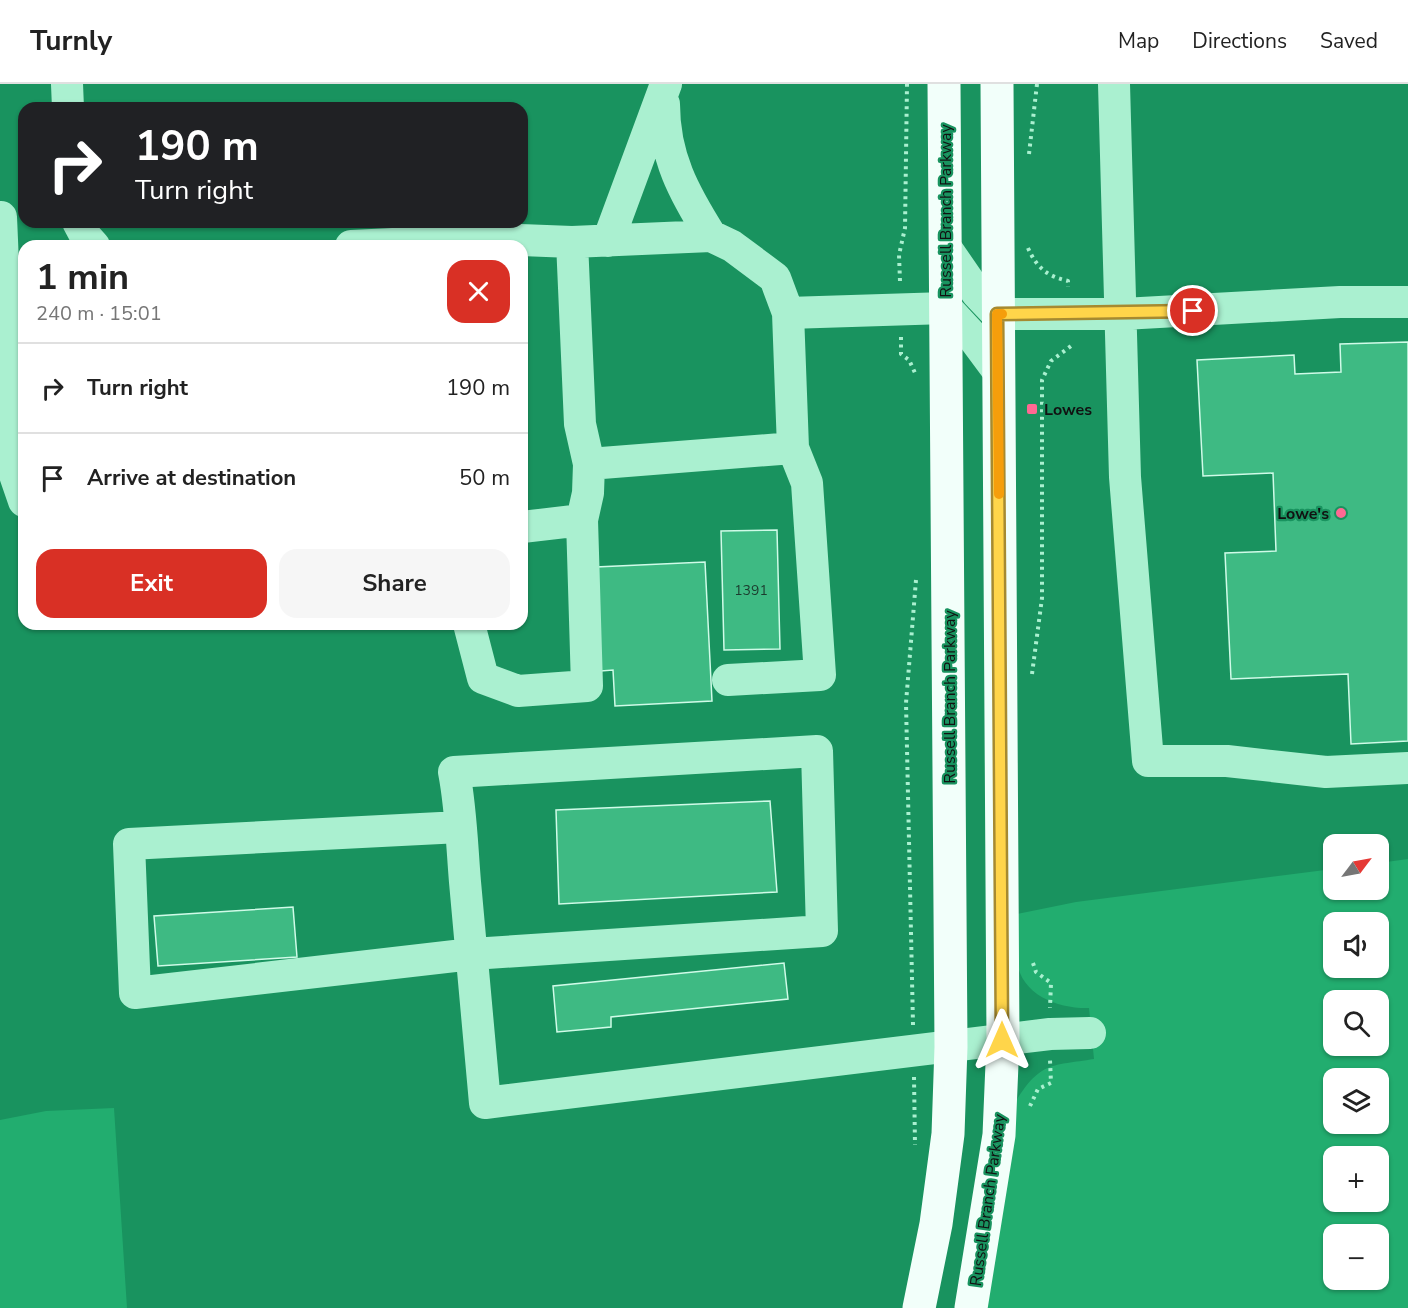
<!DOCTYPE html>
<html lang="en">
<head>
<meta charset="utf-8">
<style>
  :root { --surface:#fff; --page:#f6f6f6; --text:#222; --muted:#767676; --line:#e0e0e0; --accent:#d93025 }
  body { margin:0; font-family:"Nunito Sans",sans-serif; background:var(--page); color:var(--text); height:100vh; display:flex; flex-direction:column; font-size:22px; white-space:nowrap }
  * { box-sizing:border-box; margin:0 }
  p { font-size:20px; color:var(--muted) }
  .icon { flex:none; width:33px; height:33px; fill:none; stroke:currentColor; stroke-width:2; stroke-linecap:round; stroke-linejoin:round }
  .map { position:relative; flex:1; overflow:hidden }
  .panel { position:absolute; left:18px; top:156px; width:510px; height:390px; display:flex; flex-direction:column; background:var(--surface); border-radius:18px; box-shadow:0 2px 4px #0004 }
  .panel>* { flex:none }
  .guide { position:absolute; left:18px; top:18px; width:510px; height:126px; border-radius:18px; box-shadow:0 2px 4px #0004; background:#202124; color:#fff; overflow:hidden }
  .needle { width:39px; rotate:58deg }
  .tools { position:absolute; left:1323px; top:750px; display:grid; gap:12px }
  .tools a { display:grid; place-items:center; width:66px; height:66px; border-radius:12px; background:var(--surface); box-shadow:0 2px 4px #0004; font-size:30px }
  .pin { position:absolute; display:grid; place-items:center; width:51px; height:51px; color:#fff; margin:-26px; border:3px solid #fff; border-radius:50%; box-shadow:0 2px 6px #0007 }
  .me { position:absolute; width:66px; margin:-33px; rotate:0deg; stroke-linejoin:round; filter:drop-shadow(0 0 4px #0008) }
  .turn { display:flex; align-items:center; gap:21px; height:126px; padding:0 18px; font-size:27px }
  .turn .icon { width:78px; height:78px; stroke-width:2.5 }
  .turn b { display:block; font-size:42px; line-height:51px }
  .round { display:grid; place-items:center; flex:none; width:63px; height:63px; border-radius:18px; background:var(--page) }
  .summary { display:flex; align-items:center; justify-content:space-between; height:102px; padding:0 18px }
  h1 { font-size:36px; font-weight:700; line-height:45px }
  .cta { display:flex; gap:12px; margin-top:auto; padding:12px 18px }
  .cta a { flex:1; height:69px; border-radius:18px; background:var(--accent); color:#fff; font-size:24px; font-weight:700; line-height:69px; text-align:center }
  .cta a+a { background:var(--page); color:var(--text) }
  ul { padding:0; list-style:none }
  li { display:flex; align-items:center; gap:18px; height:90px; padding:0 18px; border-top:2px solid var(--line) }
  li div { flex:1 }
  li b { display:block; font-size:22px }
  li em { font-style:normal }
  header { display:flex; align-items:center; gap:36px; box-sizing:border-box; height:84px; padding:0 30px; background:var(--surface); border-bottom:2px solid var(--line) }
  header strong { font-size:28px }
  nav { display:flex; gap:33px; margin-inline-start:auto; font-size:21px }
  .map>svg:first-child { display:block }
  .green { fill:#22ad6f; fill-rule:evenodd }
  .building { fill:#3eba83; stroke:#d0fbe8; stroke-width:1.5 }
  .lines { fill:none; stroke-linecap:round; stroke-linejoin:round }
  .path { stroke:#aaf0d0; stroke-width:4; stroke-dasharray:3 4.5; stroke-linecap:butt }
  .minor { stroke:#aaf0d0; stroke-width:32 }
  .major { stroke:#f2fffa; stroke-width:33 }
  .route-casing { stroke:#a68a30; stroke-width:15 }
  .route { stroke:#ffd54a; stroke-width:10 }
  .slow { stroke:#f59e0b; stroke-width:10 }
  .poi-dot { fill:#ff6893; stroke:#19935f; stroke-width:2 }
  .labels { text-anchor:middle; stroke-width:4.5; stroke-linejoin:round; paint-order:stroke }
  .number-label { font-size:14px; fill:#1c3b2e }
  .street-label { font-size:16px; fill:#111; stroke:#19935f }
  .poi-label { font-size:16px; font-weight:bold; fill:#111; stroke:#19935f; text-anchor:start }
</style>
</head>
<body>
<header>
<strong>Turnly</strong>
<nav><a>Map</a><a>Directions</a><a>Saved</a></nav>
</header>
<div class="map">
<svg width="1408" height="1224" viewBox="0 0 1408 1224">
  <rect width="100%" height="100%" fill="#19935f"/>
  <path class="green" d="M1408 775V1224H985L1016 1017C1041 977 1052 982 1094 975L1089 924C1060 925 1021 912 1017 877 1016 862 1017 845 1017 830L1076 818 1333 785 1334 806H1378L1379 779ZM1334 838H1378V884H1334ZM1334 916H1378V962H1334ZM1334 994H1378V1040H1334ZM1334 1072H1378V1118H1334ZM1334 1150H1378V1196H1334Z
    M114 1024 127 1224H0V1036L46 1027Z"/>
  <path class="building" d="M1408 258V657L1351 660 1348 590 1231 595 1225 469 1276 467 1273 389 1203 392 1197 276 1294 271 1295 290 1341 288 1340 260Z
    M777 446 780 565 724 566 721 447Z
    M705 478 712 617 615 622 613 586 601 587 596 483Z
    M770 717 777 808 559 820 556 726Z
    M293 823 297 873 158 882 154 832Z
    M784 879 788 915 611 933V943L557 948 553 902Z"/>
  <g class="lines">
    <path class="path" d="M1029 70 1037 0
      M1028 164C1037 184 1047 192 1068 197V203
      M900 197 899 171 905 144 907 0
      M901 253V270L909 276 916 291
      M1032 590 1042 514V296L1051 277 1071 262 1070 259
      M1033 879 1036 888 1051 899 1050 924
      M913 941 906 619 916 496
      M914 993 915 1061
      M1030 1022 1038 1005 1051 999 1050 976"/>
    <path class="minor" d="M67 0 68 24
      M1114 0 1125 393 1148 677H1227L1326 688 1408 684
      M664 20C664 73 684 109 711 152
      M1 133 10 341 14 388 24 417
      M78 138 86 153 94 162
      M608 157 666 0
      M572 158 580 340 589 380 793 364
      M351 162 497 155 572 158 711 152 732 162 775 194 788 229 946 224 972 252 998 287
      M946 164 977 209 997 230H1123L1340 218H1408
      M522 443 582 436
      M469 540 483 594 518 607 587 602 582 436 588 409 589 380
      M728 596 820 591 807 399 793 364 788 229
      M460 743 129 760 135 909 472 870 822 847 817 667 454 688C461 724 462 762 465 798 472 872 478 946 485 1019L1050 950 1090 949"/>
    <path class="major" d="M919 1224 936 1140 948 1050 951 963 944 0
      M971 1224 999 1051 1003 956 997 0"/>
  </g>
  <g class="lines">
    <g class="route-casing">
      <path id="route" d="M1002 956 997 230 1193 227"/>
    </g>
    <use href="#route" class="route"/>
    <path class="slow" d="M999 410 997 230H1002"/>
  </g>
  <g class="poi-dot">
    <rect x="1026" y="319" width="12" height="12" rx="3"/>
    <circle cx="1341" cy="429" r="6"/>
  </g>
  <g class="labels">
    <g class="number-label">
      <text x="751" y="511">1391</text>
    </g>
    <g class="street-label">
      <text transform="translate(945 127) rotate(-90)" y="6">Russell Branch Parkway</text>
      <text transform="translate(949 613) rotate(-90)" y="6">Russell Branch Parkway</text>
      <text transform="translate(987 1116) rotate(-82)" y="6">Russell Branch Parkway</text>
    </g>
    <g class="poi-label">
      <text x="1044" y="331">Lowes</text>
      <text x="1329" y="435" text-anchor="end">Lowe's</text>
    </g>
  </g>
</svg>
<div class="tools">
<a><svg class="needle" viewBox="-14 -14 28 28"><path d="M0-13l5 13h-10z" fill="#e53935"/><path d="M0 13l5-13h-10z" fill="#767676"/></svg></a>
<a><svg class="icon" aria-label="sound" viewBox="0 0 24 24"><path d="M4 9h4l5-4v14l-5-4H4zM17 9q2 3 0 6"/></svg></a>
<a><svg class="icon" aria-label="search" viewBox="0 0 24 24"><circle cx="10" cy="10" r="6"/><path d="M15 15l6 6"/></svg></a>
<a><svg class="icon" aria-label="layers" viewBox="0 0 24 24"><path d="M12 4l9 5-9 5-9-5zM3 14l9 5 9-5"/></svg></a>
<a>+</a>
<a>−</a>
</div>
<div class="pin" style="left:1193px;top:227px;background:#d93025"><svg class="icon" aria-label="arrive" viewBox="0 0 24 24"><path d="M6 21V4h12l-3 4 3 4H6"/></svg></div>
<svg class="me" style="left:1002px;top:956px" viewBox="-20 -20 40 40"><path d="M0-17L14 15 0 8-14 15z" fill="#ffd54a" stroke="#fff" stroke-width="4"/></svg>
<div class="guide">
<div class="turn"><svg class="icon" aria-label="right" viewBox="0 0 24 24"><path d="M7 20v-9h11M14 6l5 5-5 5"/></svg><div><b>190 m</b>Turn right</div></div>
</div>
<section class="panel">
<div class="summary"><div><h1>1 min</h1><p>240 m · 15:01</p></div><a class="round" style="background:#d93025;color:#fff"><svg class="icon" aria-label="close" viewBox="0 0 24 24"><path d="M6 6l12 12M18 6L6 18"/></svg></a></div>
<ul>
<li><svg class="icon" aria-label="right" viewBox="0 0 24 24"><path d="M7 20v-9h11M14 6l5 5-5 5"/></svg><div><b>Turn right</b></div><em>190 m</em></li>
<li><svg class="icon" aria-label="arrive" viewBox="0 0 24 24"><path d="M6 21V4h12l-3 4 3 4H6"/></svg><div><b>Arrive at destination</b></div><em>50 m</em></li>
</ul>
<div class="cta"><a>Exit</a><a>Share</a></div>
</section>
</div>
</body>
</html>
